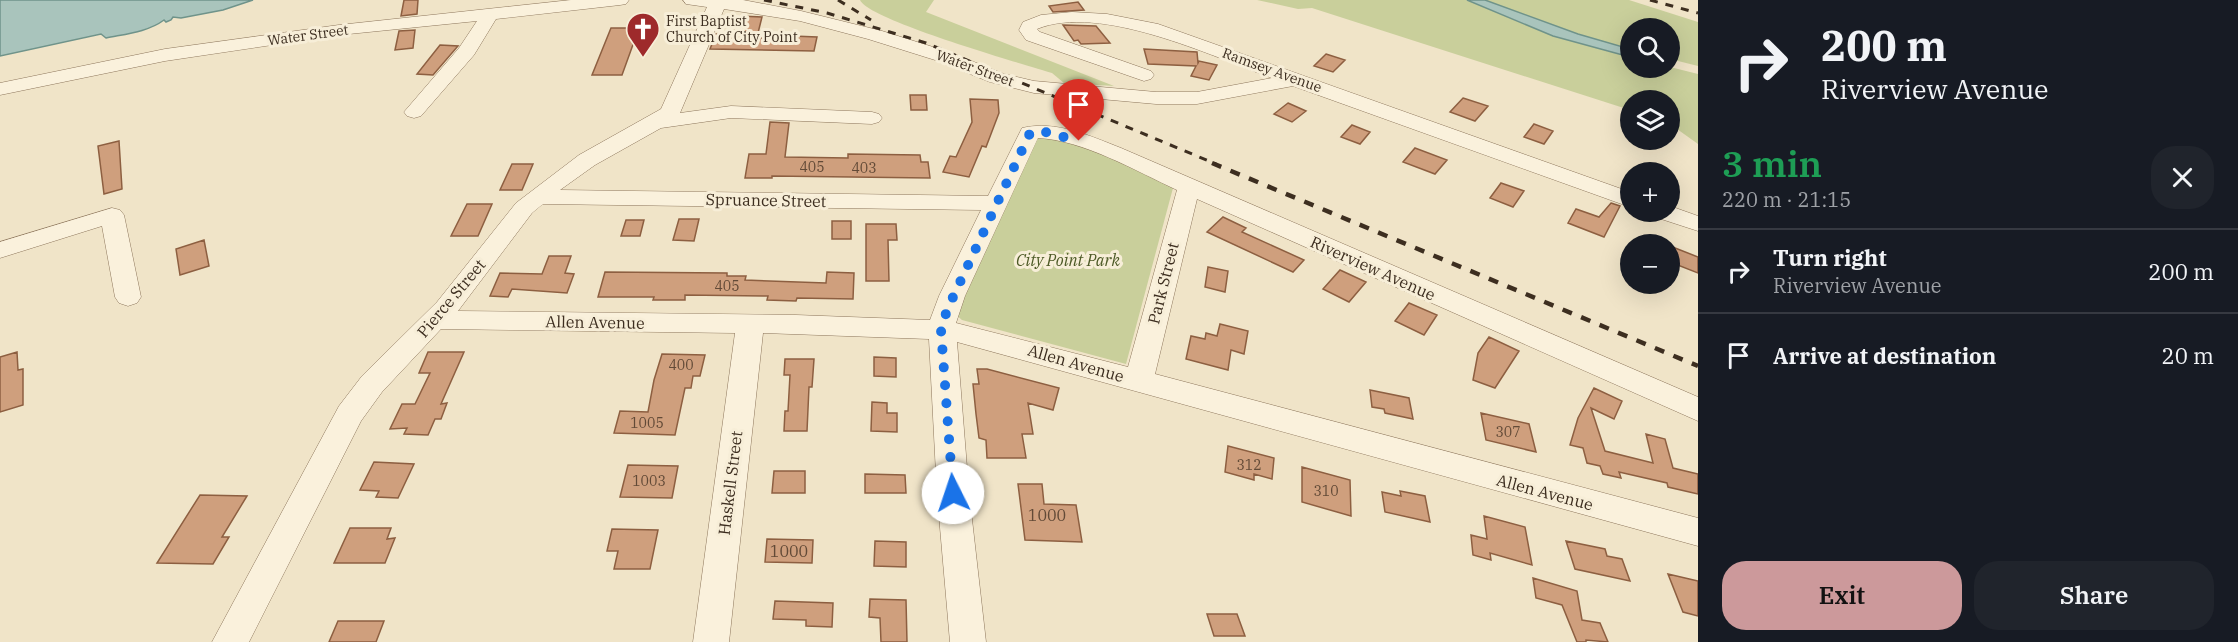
<!DOCTYPE html>
<html lang="en">
<head>
<meta charset="utf-8">
<style>
  :root { --surface:#171b24; --page:#20242c; --text:#f1f3f6; --muted:#9ea1a6; --line:#363941; --accent:#cc999b }
  body { margin:0; font-family:"IBM Plex Serif",serif; background:var(--page); color:var(--text); height:100vh; display:flex; flex-direction:column; font-size:22px; white-space:nowrap }
  * { box-sizing:border-box; margin:0 }
  p { font-size:20px; color:var(--muted) }
  .icon { flex:none; width:33px; height:33px; fill:none; stroke:currentColor; stroke-width:2; stroke-linecap:round; stroke-linejoin:round }
  .map { position:relative; flex:1; overflow:hidden }
  .panel { display:flex; flex-direction:column; background:var(--surface); width:540px }
  .panel>* { flex:none }
  .hud { background:#171b24; color:var(--text); overflow:hidden }
  .controls { position:absolute; left:1620px; top:18px; display:grid; gap:12px }
  .controls a { display:grid; place-items:center; width:60px; height:60px; border-radius:50%; background:var(--surface); box-shadow:0 6px 24px #0002; font-size:30px }
  .pin { position:absolute; display:grid; place-items:center; width:51px; height:51px; color:#fff; margin:-62px -26px; border-radius:50% 50% 50% 0; rotate:-45deg; box-shadow:0 0 6px #0007 }
  .pin .icon { rotate:45deg }
  .me { position:absolute; width:66px; margin:-33px; rotate:356deg; stroke-linejoin:round; filter:drop-shadow(0 0 4px #0008) }
  .turn { display:flex; align-items:center; gap:21px; height:126px; padding:0 24px; font-size:27px }
  .turn .icon { width:78px; height:78px; stroke-width:2.5 }
  .turn b { display:block; font-size:42px; line-height:51px }
  .round { display:grid; place-items:center; flex:none; width:63px; height:63px; border-radius:24px; background:var(--page) }
  .head { display:flex; align-items:center; justify-content:space-between; height:102px; padding:0 24px }
  h1 { font-size:36px; font-weight:600; line-height:45px; color:#1e9e55 }
  .button { display:flex; gap:12px; margin-top:auto; padding:12px 24px }
  .button a { flex:1; height:69px; border-radius:24px; background:var(--accent); color:#111; font-size:24px; font-weight:600; line-height:69px; text-align:center }
  .button a+a { background:var(--page); color:var(--text) }
  ul { padding:0; list-style:none }
  li { display:flex; align-items:center; gap:18px; height:84px; padding:0 24px; border-top:2px solid var(--line) }
  li div { flex:1 }
  li b { display:block; font-size:22px }
  li em { font-style:normal }
  main { display:flex; flex:1; min-height:0 }
  .map>svg:first-child { display:block }
  .green { fill:#c9cf9b }
  .water { fill:#a9c4bc; stroke:#6f938a; stroke-width:1.5 }
  .building { fill:#cf9f7d; stroke:#8d5f41; stroke-width:1.5 }
  .lines { fill:none; stroke-linecap:round; stroke-linejoin:round }
  .minor-casing { stroke:#8d765c; stroke-width:1 }
  .minor { fill:#faf1dc; fill-rule:evenodd }
  .rail-far1 { stroke:#3d2e20; stroke-width:3; stroke-dasharray:8 8; stroke-linecap:butt }
  .rail { stroke:#3d2e20; stroke-width:4.5; stroke-dasharray:10 10; stroke-linecap:butt }
  .route { stroke:#1a73e8; stroke-width:10; stroke-dasharray:0 18 }
  .labels { text-anchor:middle; stroke-width:6; stroke-linejoin:round; paint-order:stroke }
  .far-poi-label { font-size:14px; fill:#3d2e20; stroke:#f7eed8; text-anchor:start }
  .far-street-label { font-size:14px; fill:#3d2e20; stroke:#f7eed8 }
  .number-label { font-size:14px; fill:#624a37 }
  .street-label { font-size:16px; fill:#3d2e20; stroke:#f7eed8 }
  .park-label { font-size:16px; font-style:italic; fill:#4d5a26; stroke:#f7eed8 }
  .near-number-label { font-size:16px; fill:#624a37 }
</style>
</head>
<body>
<main>
<div class="map">
<svg width="1698" height="642" viewBox="0 0 1698 642">
  <rect width="100%" height="100%" fill="#f0e4c8"/>
  <path class="green" d="M860 0H934L926 12 1114 86 1064 83 1052 73C1023 64 868 20 860 0Z
    M1257 0H1467L1553 36 1630 57V68L1670 67 1698 74V144L1670 124V100H1630V110L1312 8 1298 9Z
    M1485 0H1629L1698 22V66L1670 59V28H1630V49L1578 34Z
    M1049 136 1099 152 1171 182 1173 188 1126 364 962 320 955 314 1032 139Z"/>
  <path class="water" d="M0 0H253L223 10 181 18 173 17 171 20 166 22 164 20C148 32 125 34 106 38L101 34 0 56Z
    M1467 0H1485L1578 34 1630 49V57L1553 36Z"/>
  <path class="building" d="M404 0H418L417 14 401 16Z
    M1078 2 1084 10 1053 12 1049 6Z
    M739 16 762 17 756 41 767 35 817 37 814 51 710 49 716 34H734Z
    M1063 25 1096 26 1110 43 1081 44 1078 40 1074 41Z
    M611 28H639L622 75H592Z
    M415 30 413 48 395 50 399 31Z
    M440 45 458 46 433 75 417 74Z
    M1144 49 1197 52 1198 63 1199 61 1217 65 1209 80 1191 76 1196 66 1148 64Z
    M1326 54 1345 60 1333 72 1314 66Z
    M910 95H926L927 110H911Z
    M1463 98 1488 106 1475 121 1450 112Z
    M970 99 998 100 999 113 986 147 982 146 969 177 943 172 950 156 956 157 972 122Z
    M1288 103 1306 111 1292 122 1274 114Z
    M770 122 789 123 785 157 848 158V154L920 155 921 162H928L930 178 772 176V178H745L749 154H766Z
    M1534 124 1553 131 1544 144 1524 137Z
    M1352 125 1370 132 1360 144 1341 137Z
    M119 141 122 189 104 194 98 146Z
    M1415 148 1447 160 1435 174 1403 162Z
    M512 164H533L522 190H500Z
    M1501 183 1524 191 1513 207 1490 198Z
    M1611 203 1620 206 1604 237 1568 223 1576 209 1599 217Z
    M467 204H492L478 236H451Z
    M1223 217 1246 228 1242 232 1304 260 1293 272 1207 232Z
    M679 219H699L694 241 673 240Z
    M626 220H644L640 236H621Z
    M832 221H851V239H832Z
    M866 224H896L897 240H888L889 281H866Z
    M204 240 209 266 180 275 176 249Z
    M1670 246 1698 257V273L1670 262Z
    M549 256H571L565 273 574 274 567 293 512 289 508 297 490 296 500 273 542 274Z
    M1208 267 1228 271 1225 292 1205 287Z
    M1340 270 1366 282 1349 302 1323 289Z
    M605 272 727 273V276H746L745 280 826 283 827 272 854 273 853 299 797 298 796 301 767 300 768 296 685 295V300H653L654 297H598Z
    M1409 303 1437 315 1424 335 1395 321Z
    M1220 324 1248 331 1244 354 1231 350 1228 370 1186 359 1191 336 1205 339 1206 333 1217 336Z
    M1489 337 1519 351 1495 388 1473 380 1478 353Z
    M17 352 18 370 23 369V405L0 412V357Z
    M428 352H464L441 404 447 403 441 419H435L428 435 404 434 407 428 390 429 402 404H415L430 373H419Z
    M662 354 705 355 700 376H693L691 388H685L675 435 614 433 620 411 648 412 654 380Z
    M874 357 896 358V377L874 376Z
    M785 359H814L812 387H809L807 431H784L785 411H788L790 375H784Z
    M977 369H987L1059 388 1053 410 1028 403 1033 434H1022L1026 458H987L986 440 979 438 976 414 973 384H979Z
    M1594 388 1622 401 1614 419 1591 408 1605 451 1653 463 1646 434 1665 439 1673 468 1698 474V494L1668 487 1667 483 1619 472 1621 478 1603 474 1600 466 1587 463 1583 448 1570 445 1578 418Z
    M1370 390 1409 398 1413 419 1385 413 1384 409 1372 407Z
    M872 402 887 403V413H897V432L871 431Z
    M1481 413 1529 424 1536 452 1486 440Z
    M1228 446 1274 458 1272 479 1254 474V480L1225 472Z
    M374 462 414 464 398 498 376 497 379 491 360 490Z
    M628 465 678 466 672 498 620 497Z
    M1302 467 1350 480 1351 516 1302 502Z
    M774 471H805V493H772Z
    M865 474 905 475 906 493H865Z
    M1018 484H1042L1044 504 1076 505 1082 542 1025 540Z
    M1400 491 1425 496 1430 522 1385 512 1382 492 1401 496Z
    M200 495 247 496 222 537H229L213 564 157 563Z
    M1484 516 1525 527 1532 565 1490 553 1491 560 1473 555 1471 535 1487 539Z
    M350 528H391L387 539 395 538 385 563H334Z
    M612 529 658 530 650 569H614L618 551H607Z
    M767 539 813 540 812 563 765 562Z
    M875 541 906 542V567L874 566Z
    M1566 541 1605 549 1607 556 1622 559 1630 581 1575 569Z
    M1668 574 1698 581V616L1683 612Z
    M1533 578 1577 591 1582 620 1600 623 1608 642 1586 640V642H1577L1562 605 1536 598Z
    M870 599 906 600 907 642H881L880 618 869 617Z
    M775 601 833 603 832 627 806 626V620L773 619Z
    M1207 614H1237L1245 636H1214Z
    M338 621H384L376 642H329Z"/>
  <g class="lines">
    <g class="minor-casing">
      <path id="minor" d="M571 0H629L626 4 620 5 496 19 474 55 421 116 414 118 407 116 404 112 459 48 477 21 339 35 165 61 0 95V83L165 49 339 25Z
        M683 0H743L801 11 882 31 949 52 1004 74 1034 81 1156 92H1197L1272 78C1211 56 1100 3 1037 29L1040 32 1151 71 1154 75 1151 79 1144 81 1026 40 1019 30 1023 22 1041 15 1072 12 1107 14 1158 24 1630 192V207L1293 86 1197 104H1156L1034 93 990 82 935 60 868 39 800 21 724 9 680 113 731 106 872 112 879 114 882 118 879 122 872 124 731 118 661 128 595 165 560 190 988 196 1022 128C1056 120 1090 136 1121 148L1698 397V421L1197 199 1155 374 1698 518V546L957 342 969 493 986 642H950L937 493 929 339 763 333 729 642H693L735 333 441 329 382 392 361 421 249 642H212L339 406 362 376 437 302 516 203 579 155 661 109 707 7 686 4ZM1038 138C1083 140 1136 171 1177 190L1128 367 956 323 965 296ZM543 204 981 210 939 296 930 320 796 315 458 311 532 213Z
        M1670 206 1698 216V231L1655 217 1651 212H1670Z
        M112 208 120 210 124 215 141 297 137 303 128 306 119 303 115 297 102 226 0 258V242Z"/>
    </g>
    <use href="#minor" class="minor"/>
    <path class="rail-far1" d="M764 0 827 13 926 43 1216 164
      M838 0 871 20
      M1650 0 1698 13"/>
    <path class="rail" d="M1212 163 1698 366"/>
  </g>
  <g class="lines">
    <path class="route" d="M953 493 941 330 947 310 1030 133 1045 132 1079 141"/>
  </g>
  <defs>
    <g id="church-pin" transform="scale(1.725)"><path d="M0 17L-7.5 6A9.5 9.5 0 1 1 7.5 6Z" fill="#9e2a2b" stroke="#f7eed8"/><path d="M-1.2-6h2.4v3.5h3.3v2.4h-3.3V6h-2.4V-.1h-3.3v-2.4h3.3Z" fill="#fff"/></g>
  </defs>
  <g fill-rule="evenodd">
    <use href="#church-pin" x="643" y="29"/>
  </g>
  <g class="labels">
    <g class="far-poi-label">
      <text x="666" y="26">First Baptist<tspan x="666" dy="16">Church of City Point</tspan></text>
    </g>
    <g class="far-street-label">
      <text transform="translate(308 35) rotate(-8)" y="5">Water Street</text>
      <text transform="translate(975 68) rotate(20)" y="5">Water Street</text>
      <text transform="translate(1272 70) rotate(20)" y="5">Ramsey Avenue</text>
    </g>
    <g class="number-label">
      <text x="812" y="172">405</text>
      <text x="864" y="173">403</text>
      <text x="727" y="291">405</text>
      <text x="681" y="370">400</text>
      <text x="647" y="428">1005</text>
      <text x="1508" y="437">307</text>
      <text x="1249" y="470">312</text>
      <text x="649" y="486">1003</text>
      <text x="1326" y="496">310</text>
    </g>
    <g class="street-label">
      <text transform="translate(766 200) rotate(1)" y="6">Spruance Street</text>
      <text transform="translate(1373 268) rotate(24)" y="6">Riverview Avenue</text>
      <text transform="translate(1163 283) rotate(-76)" y="6">Park Street</text>
      <text transform="translate(451 298) rotate(-50)" y="6">Pierce Street</text>
      <text transform="translate(595 322) rotate(1)" y="6">Allen Avenue</text>
      <text transform="translate(1076 363) rotate(16)" y="6">Allen Avenue</text>
      <text transform="translate(730 483) rotate(-83)" y="6">Haskell Street</text>
      <text transform="translate(1545 492) rotate(15)" y="6">Allen Avenue</text>
    </g>
    <g class="park-label">
      <text x="1068" y="266">City Point Park</text>
    </g>
    <g class="near-number-label">
      <text x="1047" y="521">1000</text>
      <text x="789" y="557">1000</text>
    </g>
  </g>
</svg>
<div class="controls">
<a><svg class="icon" aria-label="search" viewBox="0 0 24 24"><circle cx="10" cy="10" r="6"/><path d="M15 15l6 6"/></svg></a>
<a><svg class="icon" aria-label="layers" viewBox="0 0 24 24"><path d="M12 4l9 5-9 5-9-5zM3 14l9 5 9-5"/></svg></a>
<a>+</a>
<a>−</a>
</div>
<div class="pin" style="left:1079px;top:141px;background:#d93025"><svg class="icon" aria-label="arrive" viewBox="0 0 24 24"><path d="M6 21V4h12l-3 4 3 4H6"/></svg></div>
<svg class="me" style="left:953px;top:493px" viewBox="-20 -20 40 40"><circle r="19" fill="#fff"/><path d="M0-13L10 11 0 6-10 11z" fill="#1a73e8"/></svg>
</div>
<section class="panel">
<div class="hud">
<div class="turn"><svg class="icon" aria-label="right" viewBox="0 0 24 24"><path d="M7 20v-9h11M14 6l5 5-5 5"/></svg><div><b>200 m</b>Riverview Avenue</div></div>
</div>
<div class="head"><div><h1>3 min</h1><p>220 m · 21:15</p></div><a class="round"><svg class="icon" aria-label="close" viewBox="0 0 24 24"><path d="M6 6l12 12M18 6L6 18"/></svg></a></div>
<ul>
<li><svg class="icon" aria-label="right" viewBox="0 0 24 24"><path d="M7 20v-9h11M14 6l5 5-5 5"/></svg><div><b>Turn right</b><p>Riverview Avenue</p></div><em>200 m</em></li>
<li><svg class="icon" aria-label="arrive" viewBox="0 0 24 24"><path d="M6 21V4h12l-3 4 3 4H6"/></svg><div><b>Arrive at destination</b></div><em>20 m</em></li>
</ul>
<div class="button"><a>Exit</a><a>Share</a></div>
</section>
</main>
</body>
</html>
